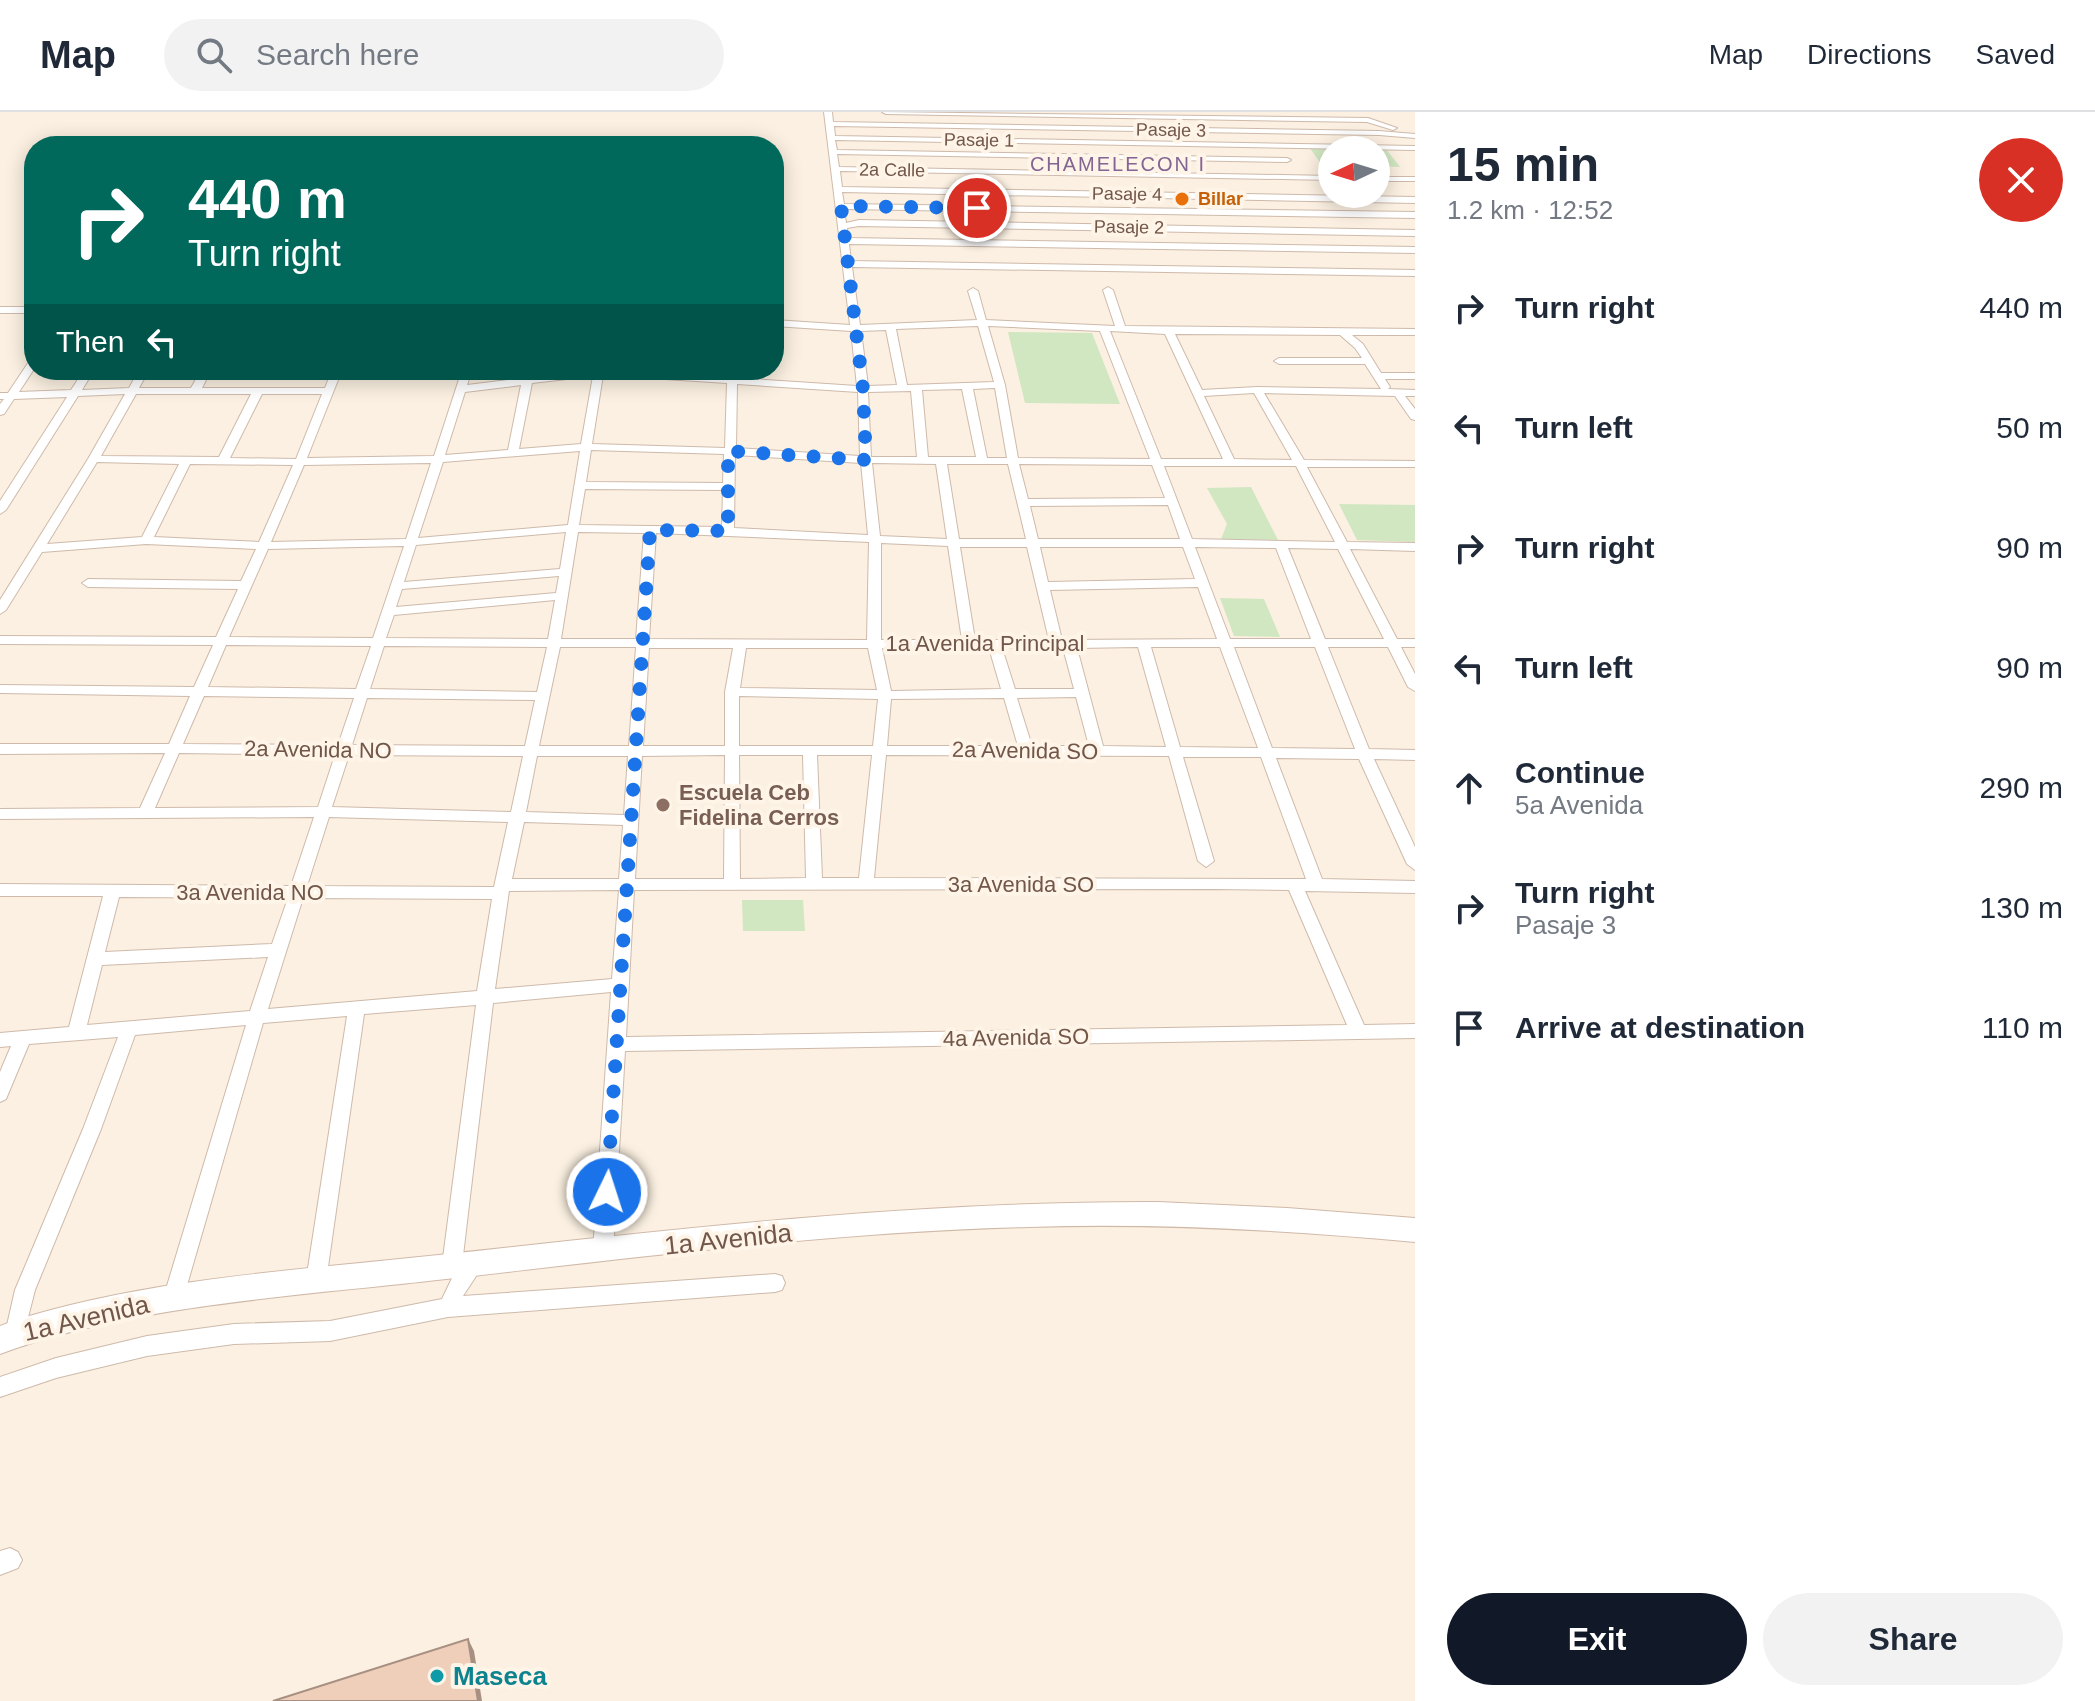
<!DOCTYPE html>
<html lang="en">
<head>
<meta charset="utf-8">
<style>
  :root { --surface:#fff; --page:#f2f2f3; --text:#1f2937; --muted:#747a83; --line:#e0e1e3; --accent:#111827 }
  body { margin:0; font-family:Helvetica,sans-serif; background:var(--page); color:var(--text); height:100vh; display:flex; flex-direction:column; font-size:30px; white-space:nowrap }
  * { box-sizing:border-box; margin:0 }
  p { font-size:26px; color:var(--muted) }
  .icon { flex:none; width:44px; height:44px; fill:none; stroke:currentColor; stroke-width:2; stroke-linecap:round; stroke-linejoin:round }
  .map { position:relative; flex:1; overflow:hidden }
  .drawer { display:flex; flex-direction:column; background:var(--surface); width:680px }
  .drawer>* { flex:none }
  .top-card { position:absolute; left:24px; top:24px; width:760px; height:244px; border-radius:32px; box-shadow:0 4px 20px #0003; background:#00695c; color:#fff; overflow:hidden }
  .needle { width:52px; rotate:266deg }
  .tools { position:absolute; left:1318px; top:24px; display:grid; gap:16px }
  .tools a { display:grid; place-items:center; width:72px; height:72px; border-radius:50%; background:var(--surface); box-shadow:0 4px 20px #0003; font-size:40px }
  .pin { position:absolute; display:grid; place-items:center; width:68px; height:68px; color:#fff; margin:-34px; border:4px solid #fff; border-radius:50%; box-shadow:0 2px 8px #0007 }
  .me { position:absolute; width:88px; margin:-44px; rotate:4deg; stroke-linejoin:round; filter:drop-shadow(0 0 6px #0008) }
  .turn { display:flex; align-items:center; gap:28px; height:168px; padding:0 32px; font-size:36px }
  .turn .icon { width:104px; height:104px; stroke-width:2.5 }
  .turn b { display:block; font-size:56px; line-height:68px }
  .then { display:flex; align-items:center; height:76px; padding:0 32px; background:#0003; gap:16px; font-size:30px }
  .round { display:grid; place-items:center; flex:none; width:84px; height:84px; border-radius:42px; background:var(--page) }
  .head { display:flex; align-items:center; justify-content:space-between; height:136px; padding:0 32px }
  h1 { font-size:48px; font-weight:700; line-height:60px }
  .cta { display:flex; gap:16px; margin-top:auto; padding:16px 32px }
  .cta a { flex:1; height:92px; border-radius:48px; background:var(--accent); color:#fff; font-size:32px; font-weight:700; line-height:92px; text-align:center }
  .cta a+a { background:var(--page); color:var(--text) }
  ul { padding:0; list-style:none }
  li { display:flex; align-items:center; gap:24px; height:120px; padding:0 32px }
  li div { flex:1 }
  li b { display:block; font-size:30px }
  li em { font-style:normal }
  header { display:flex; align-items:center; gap:48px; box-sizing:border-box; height:112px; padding:0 40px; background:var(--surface); border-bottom:2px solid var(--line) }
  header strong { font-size:38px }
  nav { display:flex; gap:44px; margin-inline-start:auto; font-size:28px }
  .search { width:560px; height:72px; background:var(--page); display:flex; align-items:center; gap:20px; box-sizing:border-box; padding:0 28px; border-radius:44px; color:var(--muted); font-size:30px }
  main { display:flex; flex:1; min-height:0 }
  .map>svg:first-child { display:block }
  .green { fill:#d1e7c1 }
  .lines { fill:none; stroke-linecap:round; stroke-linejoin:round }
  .street-casing { stroke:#cebaab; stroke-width:2 }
  .secondary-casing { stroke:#d0b9a9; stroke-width:2 }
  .street { fill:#fff; fill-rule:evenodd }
  .secondary { fill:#fff; fill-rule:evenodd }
  .shaded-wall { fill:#a79082 }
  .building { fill:#efceba; stroke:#a79082; stroke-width:2 }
  .route { stroke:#1a73e8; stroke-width:14; stroke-dasharray:0 25.2 }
  .food-dot { fill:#e8710a; stroke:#fef4e7; stroke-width:3 }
  .education-dot { fill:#8d6e63; stroke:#fef4e7; stroke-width:3 }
  .culture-dot { fill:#0f9aa8; stroke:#fef4e7; stroke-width:3 }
  .labels { text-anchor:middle; stroke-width:8; stroke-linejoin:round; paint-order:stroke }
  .far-street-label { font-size:18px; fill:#715649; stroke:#fef4e7 }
  .far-food-label { font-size:18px; font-weight:bold; fill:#c56008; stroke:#fef4e7; text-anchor:start }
  .far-neighbourhood-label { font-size:20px; letter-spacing:2px; fill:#836594; stroke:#fef4e7 }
  .street-label { font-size:22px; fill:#715649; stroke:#fef4e7 }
  .education-label { font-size:22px; font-weight:bold; fill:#785e54; stroke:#fef4e7; text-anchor:start }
  .near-street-label { font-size:26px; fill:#715649; stroke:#fef4e7 }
  .near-culture-label { font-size:26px; font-weight:bold; fill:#0d838f; stroke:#fef4e7; text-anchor:start }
</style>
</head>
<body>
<header>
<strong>Map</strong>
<div class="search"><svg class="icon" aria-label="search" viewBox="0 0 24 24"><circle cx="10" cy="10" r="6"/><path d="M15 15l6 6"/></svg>Search here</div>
<nav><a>Map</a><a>Directions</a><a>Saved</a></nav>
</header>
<main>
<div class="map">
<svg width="1415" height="1589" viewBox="0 0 1415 1589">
  <rect width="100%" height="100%" fill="#fbf0e1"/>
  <path class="green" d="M1309 35 1386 37 1400 55 1376 54V38H1332V53H1322Z
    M1008 220 1092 221 1120 292 1025 291Z
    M1251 375 1278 428 1221 427 1227 412 1207 376Z
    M1339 392 1415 393V430L1357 428Z
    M1220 486 1264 487 1280 525 1234 524Z
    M742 788H803L805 819H743Z"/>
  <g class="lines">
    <g class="street-casing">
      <path id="street" d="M824 0H832L833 10 1379 19 1415 22V26L1379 23 834 14 835 24 1415 34V38L835 28 837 38 1287 46 1291 48 1287 50 837 42 839 55 1332 64V68L840 59 842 75 1415 85V91L842 80 844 92 1415 100V106L844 97 846 111 859 108 1415 118V124L859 114 847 116 848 126 1415 135V141L849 132 851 149 1415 158V164L852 155 860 213 977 208 968 179 973 176 978 179 986 208 1115 214 1103 178 1108 175 1113 178 1125 214 1415 217V223H1352L1363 232 1381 261H1415V267H1385L1390 275 1388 277 1415 278V284H1405L1415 297V308L1411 307 1395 284 1264 281 1304 348 1415 349V355H1307L1347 430 1415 431V439L1350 437 1397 527H1415V535H1401L1415 562V579L1408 575 1388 535H1328L1369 637 1415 638V648L1374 647 1415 735V758L1407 752 1359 647 1276 646 1322 767 1415 769V781L1305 779 1364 913 1415 912V926L625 939 613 1139 610 1145 603 1148 596 1145 593 1139 611 880 493 891 462 1152 467 1146 474 1143 481 1146 484 1152 463 1184 775 1162 782 1164 785 1171 782 1178 775 1180 448 1205 330 1229 234 1232 147 1244 56 1266 0 1285V1265L56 1246 147 1224 234 1212 330 1209 442 1187 454 1162 445 1160 442 1154 476 893 364 902 326 1169 323 1176 316 1178 309 1176 306 1169 347 904 263 911 183 1187 180 1194 173 1197 166 1194 163 1187 246 913 135 923 101 1017 35 1178 22 1229 15 1232 8 1229 5 1222 15 1178 83 1017 118 925 29 932 6 987 0 990V960L11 934 0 935V921L69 915 103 784H0V772L291 774 314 705 0 707V697L140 696 165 641 0 642V632H169L190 584 0 581V573L194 575 213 533 0 532V524L216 525 238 477 88 475 82 471 88 467 241 469 256 437 146 432 42 440 6 498 0 502V488L88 347 125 282 78 284 6 398 0 402V389L67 285 14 287 4 302 0 303V292L4 287H0V281H8L30 248 34 247V257L19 280 71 278 84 258H94L82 278 129 276 139 258H149L139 276H191L201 258H211L202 276H325L332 258H342L307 346 434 344 462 258H472L467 273 590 258 727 265 728 259 732 258 737 261V266L857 274 851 219 774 214V208L850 213ZM978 214 994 270 907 273 896 217ZM988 214 1100 219 1150 347 1018 346 1005 273ZM886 218 897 273 868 274 861 219ZM1110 219 1165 222 1223 347H1161ZM1175 222 1340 223 1355 236 1362 246H1279L1274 249 1279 252H1365L1381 277 1257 275 1202 278ZM603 263 727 271 725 336 592 332ZM593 264 581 332 519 337 532 271ZM737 272 858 280 860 344 736 336ZM521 273 508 338 445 343 465 280ZM995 276 1007 346H987L973 277ZM962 277 976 345H928L922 278ZM911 279 917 345H871L868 280ZM1254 281 1292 348 1234 347 1204 284ZM136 282H251L219 345 101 344ZM262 282H322L296 347 230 346ZM591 338 724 342 723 371 586 370ZM580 339 568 413 418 426 443 350ZM735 343 861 351 868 423 734 416ZM97 350 179 352 142 425 47 432ZM431 351 406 427 271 430 304 353ZM872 351 936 352 947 427 880 424ZM190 352 293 353 259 430 154 425ZM947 352H1008L1026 427H959ZM1019 352 1152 353 1165 386 1028 387ZM1164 354H1296L1335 430 1192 427ZM585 377 723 378 722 415 579 413ZM1168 393 1180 427H1038L1030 394ZM566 420 560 457 404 470 416 433ZM578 420 644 421 636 527H561ZM656 421 869 430 867 528 649 527ZM881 431 948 434 962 528H881ZM404 434 373 526 229 525 268 437ZM960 435H1027L1049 528H975ZM1040 435H1183L1195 467 1048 470ZM1195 435 1276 436 1311 527H1230ZM1288 436 1338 437 1384 527H1325ZM559 464 556 481 396 495 402 477ZM1198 475 1217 527 1062 528 1050 478ZM555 488 548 527 386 526 394 503ZM226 533 371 534 356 577 208 575ZM384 534 547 535 537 580 370 577ZM560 535H636L629 634H539ZM1138 535 1166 635 1103 634 1077 536ZM1151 535H1220L1258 636 1180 635ZM1234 535H1315L1355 637 1272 636ZM649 536H733L725 580V634H643ZM746 536H868L877 578 740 576ZM882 536H989L1001 577 891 579ZM1002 536H1063L1074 577H1015ZM204 584 354 586 338 633 183 632ZM739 584 878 587 873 634H739ZM1076 585 1089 634H1032L1017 586ZM367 586 535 588 525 634 352 633ZM1004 586 1018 634H887L891 587ZM179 641 335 643 318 695 155 696ZM349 643 523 644 511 700 332 695ZM725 643 724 767H635L642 644ZM739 643H803L806 766 740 767ZM817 643H872L859 766H822ZM886 643 1169 644 1198 749 1206 755 1214 749 1183 645H1261L1306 767 874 766ZM537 644H628L624 703 526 700ZM329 705 508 710 494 775 307 774ZM524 710 623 713 619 767H512ZM1215 777 1289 778 1347 913 626 925 634 778ZM619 778 612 867 495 877 509 779ZM119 785 288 786 272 832 105 840ZM303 786 492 787 477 879 268 897ZM268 845 250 899 87 913 102 853Z
        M882 0 1368 6 1397 16 1393 18 1367 10 886 2Z
        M1376 65H1415V69H1376Z
        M0 195H34V201H0Z
        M10 1436 18 1440 22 1448 18 1456 0 1463V1439Z"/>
    </g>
    <g class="secondary-casing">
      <path id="secondary" d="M1158 1090 1287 1096 1415 1106V1130C1287 1118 1158 1111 1029 1115 831 1120 633 1146 437 1168 299 1184 130 1193 0 1242V1214L13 1209C153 1165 304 1158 448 1142 684 1116 920 1089 1158 1090Z"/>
    </g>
    <use href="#street" class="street"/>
    <use href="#secondary" class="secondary"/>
  </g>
  <path class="shaded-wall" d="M468 1527 474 1539 482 1589H478Z"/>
  <path class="building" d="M468 1527 478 1589H273Z"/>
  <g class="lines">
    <path class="route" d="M607 1080 650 418 728 419V339L866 348 863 277 841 94 977 96"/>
  </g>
  <circle class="food-dot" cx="1182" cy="87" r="8"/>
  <circle class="education-dot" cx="663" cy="693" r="8"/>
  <circle class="culture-dot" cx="437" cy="1564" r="8"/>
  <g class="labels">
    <g class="far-street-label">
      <text transform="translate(1171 18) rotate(1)" y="6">Pasaje 3</text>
      <text transform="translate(979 28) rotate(1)" y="6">Pasaje 1</text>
      <text transform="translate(892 58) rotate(1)" y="6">2a Calle</text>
      <text transform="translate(1127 82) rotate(1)" y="6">Pasaje 4</text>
      <text transform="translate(1129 115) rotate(1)" y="6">Pasaje 2</text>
    </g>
    <g class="far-food-label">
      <text x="1198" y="93">Billar</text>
    </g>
    <g class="far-neighbourhood-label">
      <text x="1118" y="59">CHAMELECON I</text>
    </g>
    <g class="street-label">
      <text x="985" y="539">1a Avenida Principal</text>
      <text transform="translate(318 637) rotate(1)" y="8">2a Avenida NO</text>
      <text transform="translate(1025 638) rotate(1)" y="8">2a Avenida SO</text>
      <text x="1021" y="780">3a Avenida SO</text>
      <text x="250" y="788">3a Avenida NO</text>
      <text transform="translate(1016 925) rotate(-1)" y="8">4a Avenida SO</text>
    </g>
    <g class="education-label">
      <text x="679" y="688">Escuela Ceb<tspan x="679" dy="25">Fidelina Cerros</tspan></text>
    </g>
    <g class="near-street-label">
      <text transform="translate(728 1127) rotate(-6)" y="9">1a Avenida</text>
      <text transform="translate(86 1206) rotate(-13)" y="9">1a Avenida</text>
    </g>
    <g class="near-culture-label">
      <text x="453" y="1573">Maseca</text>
    </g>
  </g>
</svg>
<div class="tools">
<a><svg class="needle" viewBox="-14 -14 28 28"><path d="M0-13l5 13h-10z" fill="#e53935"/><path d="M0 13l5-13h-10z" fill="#747a83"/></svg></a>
</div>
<div class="pin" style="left:977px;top:96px;background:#d93025"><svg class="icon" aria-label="arrive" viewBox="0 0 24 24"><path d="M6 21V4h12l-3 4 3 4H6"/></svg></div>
<svg class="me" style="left:607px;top:1080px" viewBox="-20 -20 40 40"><circle r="17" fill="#1a73e8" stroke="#fff" stroke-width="3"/><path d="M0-11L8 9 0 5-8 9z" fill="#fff"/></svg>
<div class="top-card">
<div class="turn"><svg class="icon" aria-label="right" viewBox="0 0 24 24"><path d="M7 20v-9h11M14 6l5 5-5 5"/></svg><div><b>440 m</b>Turn right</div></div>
<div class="then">Then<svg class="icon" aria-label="left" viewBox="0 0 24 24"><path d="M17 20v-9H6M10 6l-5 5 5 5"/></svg></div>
</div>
</div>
<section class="drawer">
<div class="head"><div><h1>15 min</h1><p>1.2 km · 12:52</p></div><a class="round" style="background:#d93025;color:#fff"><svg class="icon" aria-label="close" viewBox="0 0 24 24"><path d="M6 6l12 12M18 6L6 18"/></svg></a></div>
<ul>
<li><svg class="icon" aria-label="right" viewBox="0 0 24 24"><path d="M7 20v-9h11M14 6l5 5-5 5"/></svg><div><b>Turn right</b></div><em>440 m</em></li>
<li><svg class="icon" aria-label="left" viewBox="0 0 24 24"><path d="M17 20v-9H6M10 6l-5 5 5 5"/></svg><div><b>Turn left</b></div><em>50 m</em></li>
<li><svg class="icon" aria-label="right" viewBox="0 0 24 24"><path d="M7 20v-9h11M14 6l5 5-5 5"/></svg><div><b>Turn right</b></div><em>90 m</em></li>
<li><svg class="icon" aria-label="left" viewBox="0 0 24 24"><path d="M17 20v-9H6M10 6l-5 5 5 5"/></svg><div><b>Turn left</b></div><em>90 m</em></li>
<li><svg class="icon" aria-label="ahead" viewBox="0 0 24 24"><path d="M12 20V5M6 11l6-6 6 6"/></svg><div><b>Continue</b><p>5a Avenida</p></div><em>290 m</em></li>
<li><svg class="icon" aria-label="right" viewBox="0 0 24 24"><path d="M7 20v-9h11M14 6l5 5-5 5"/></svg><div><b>Turn right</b><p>Pasaje 3</p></div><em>130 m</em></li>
<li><svg class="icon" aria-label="arrive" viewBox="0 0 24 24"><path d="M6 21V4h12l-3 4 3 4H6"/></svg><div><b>Arrive at destination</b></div><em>110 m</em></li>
</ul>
<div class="cta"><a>Exit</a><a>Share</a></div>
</section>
</main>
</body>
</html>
